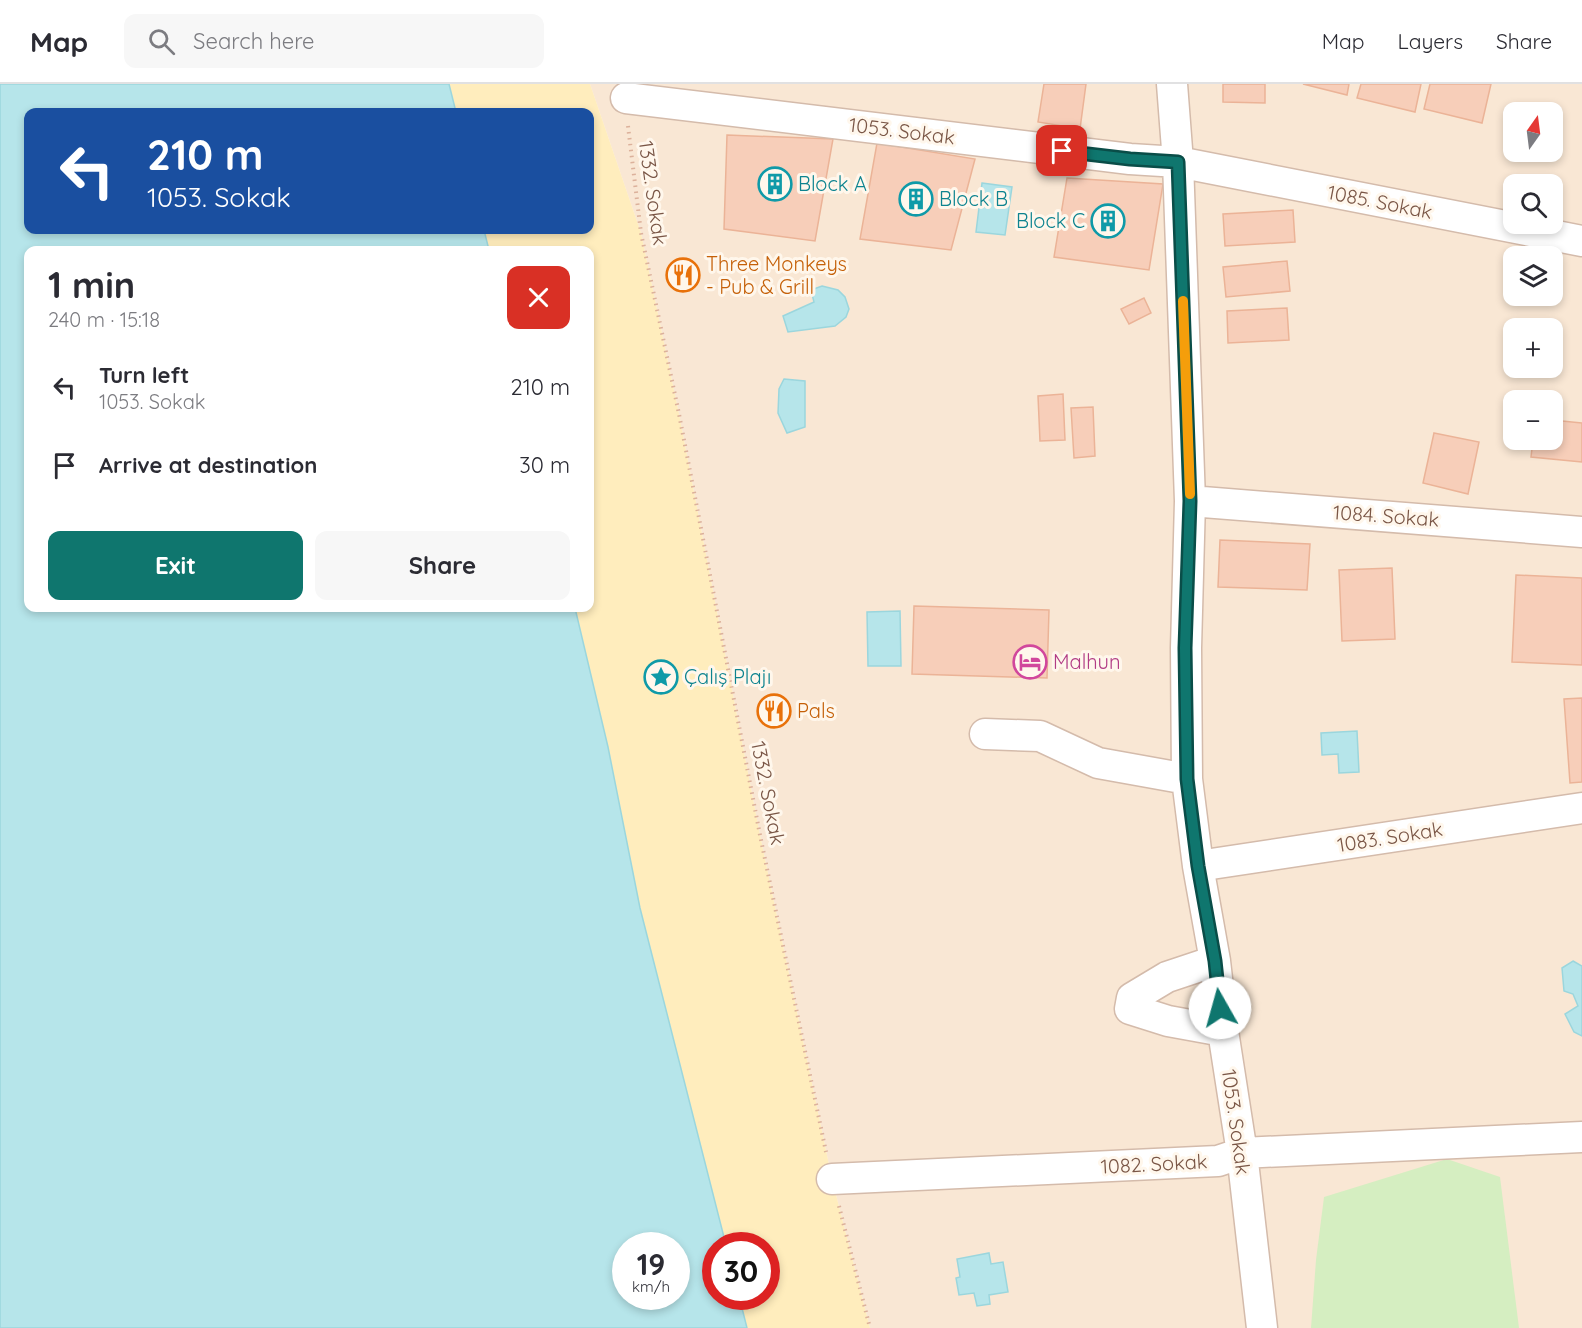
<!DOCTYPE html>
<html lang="en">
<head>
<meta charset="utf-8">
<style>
  :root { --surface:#fff; --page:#f7f7f7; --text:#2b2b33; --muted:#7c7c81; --line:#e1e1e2; --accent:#0f766e }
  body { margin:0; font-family:Quicksand,sans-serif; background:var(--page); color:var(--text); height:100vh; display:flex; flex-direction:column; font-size:22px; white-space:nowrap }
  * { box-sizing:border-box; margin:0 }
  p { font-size:20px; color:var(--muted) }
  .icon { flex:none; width:33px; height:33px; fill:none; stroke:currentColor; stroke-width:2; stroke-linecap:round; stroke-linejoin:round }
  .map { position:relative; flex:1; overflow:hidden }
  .side { position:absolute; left:24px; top:162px; width:570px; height:366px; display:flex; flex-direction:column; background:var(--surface); border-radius:12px; box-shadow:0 3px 9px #0003 }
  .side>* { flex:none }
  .top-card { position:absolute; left:24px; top:24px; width:570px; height:126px; border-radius:12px; box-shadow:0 3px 9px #0003; background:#1a4fa0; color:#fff; overflow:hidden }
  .needle { width:39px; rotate:14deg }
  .tools { position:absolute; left:1503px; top:18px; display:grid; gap:12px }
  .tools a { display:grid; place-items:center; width:60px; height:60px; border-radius:12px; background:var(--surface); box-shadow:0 3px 9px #0003; font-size:30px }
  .speed { position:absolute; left:612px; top:1148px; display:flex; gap:12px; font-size:30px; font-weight:700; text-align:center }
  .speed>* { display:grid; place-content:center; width:78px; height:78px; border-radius:50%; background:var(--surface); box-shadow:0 3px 9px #0003; line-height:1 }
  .speed small { font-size:15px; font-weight:400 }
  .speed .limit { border:9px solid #d22; background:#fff; color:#111 }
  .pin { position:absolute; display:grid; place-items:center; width:51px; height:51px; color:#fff; margin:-26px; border-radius:12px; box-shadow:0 3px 9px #0006 }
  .me { position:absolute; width:66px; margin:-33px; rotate:353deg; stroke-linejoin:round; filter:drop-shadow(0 0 4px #0008) }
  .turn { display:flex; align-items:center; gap:21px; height:126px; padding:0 24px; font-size:27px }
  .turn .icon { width:78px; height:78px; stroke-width:2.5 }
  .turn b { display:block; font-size:42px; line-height:51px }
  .round { display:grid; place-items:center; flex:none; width:63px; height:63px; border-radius:12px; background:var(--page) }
  .overview { display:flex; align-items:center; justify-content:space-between; height:102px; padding:0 24px }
  h1 { font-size:36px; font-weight:800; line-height:45px }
  .button { display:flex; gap:12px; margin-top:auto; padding:12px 24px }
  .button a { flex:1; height:69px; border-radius:12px; background:var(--accent); color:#fff; font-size:24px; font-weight:800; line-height:69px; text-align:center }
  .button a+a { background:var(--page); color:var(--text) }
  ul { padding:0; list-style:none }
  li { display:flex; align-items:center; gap:18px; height:78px; padding:0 24px }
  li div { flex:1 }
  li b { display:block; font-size:22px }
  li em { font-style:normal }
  header { display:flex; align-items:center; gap:36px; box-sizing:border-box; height:84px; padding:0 30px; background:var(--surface); border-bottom:2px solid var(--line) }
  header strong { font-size:28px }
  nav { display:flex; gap:33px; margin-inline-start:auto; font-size:21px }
  .search { width:420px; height:54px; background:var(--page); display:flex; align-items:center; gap:15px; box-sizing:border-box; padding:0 21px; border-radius:12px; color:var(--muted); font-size:22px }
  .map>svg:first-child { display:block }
  .residential { fill:#f9e7d4; fill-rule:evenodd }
  .green { fill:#d5eec1 }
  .sand { fill:#ffedbd }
  .water { fill:#b6e5ea; stroke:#9bd6dd; stroke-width:1.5; fill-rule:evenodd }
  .building { fill:#f7ceb9; stroke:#ebb397; stroke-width:1.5 }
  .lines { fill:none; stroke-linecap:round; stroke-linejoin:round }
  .minor-casing { stroke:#d4bbab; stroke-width:33 }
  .path { stroke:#dcb19b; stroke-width:4; stroke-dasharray:1.5 4.5; stroke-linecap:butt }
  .minor { stroke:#fff; stroke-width:30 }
  .route-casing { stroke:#0a4d48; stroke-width:15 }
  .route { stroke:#0f766e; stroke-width:10 }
  .slow { stroke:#f59e0b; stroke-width:10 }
  .labels { text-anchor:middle; stroke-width:6; stroke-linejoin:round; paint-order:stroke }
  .street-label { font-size:20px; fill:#7a5646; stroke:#fff7ec }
  .culture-label { font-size:20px; fill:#0d838f; stroke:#fff7ec; text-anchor:start }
  .food-label { font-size:20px; fill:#c56008; stroke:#fff7ec; text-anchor:start }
  .hotel-label { font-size:20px; fill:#b23c85; stroke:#fff7ec; text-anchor:start }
</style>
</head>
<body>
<header>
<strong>Map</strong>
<div class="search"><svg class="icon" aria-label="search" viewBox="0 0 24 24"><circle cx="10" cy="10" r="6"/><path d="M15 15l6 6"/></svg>Search here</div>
<nav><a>Map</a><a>Layers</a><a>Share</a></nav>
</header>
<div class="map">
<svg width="1582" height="1244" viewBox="0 0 1582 1244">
  <rect width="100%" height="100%" fill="#fef3e4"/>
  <path class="residential" d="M590 0H1582V1244H870L832 1095 760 751 679 330 641 149ZM1514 28H1552V68H1514ZM1514 100H1552V140H1514ZM1514 172H1552V212H1514ZM1514 244H1552V284H1514ZM1514 316H1552V356H1514Z"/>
  <path class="green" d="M1447 1075 1500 1093 1519 1244H1311L1316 1176 1324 1113Z"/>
  <path class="sand" d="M449 0H590L641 149 679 330 760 751 832 1095 870 1244H747L739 1212H766V1161H726L640 824 608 663 575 524H590V166H489L484 146H590V28H456Z"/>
  <path class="water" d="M0 0H449L456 28H28V146H484L489 166H28V524H575L608 663 640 824 726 1161H716V1212H739L747 1244H0ZM626 1161H676V1212H626Z
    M982 99 1012 103 1005 151 976 148Z
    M822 202 838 206 845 213 849 225 846 233 835 242 788 248 783 232 814 218 811 206Z
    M784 295 805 297V343L787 349 778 329 779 305Z
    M900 527 901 582H868L867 528Z
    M1357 647 1359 688 1339 689 1338 670 1322 671 1321 649Z
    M1573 877 1582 882V952L1574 948 1565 930 1578 922 1573 910 1564 907 1562 884Z
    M989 1169 991 1180 1003 1178 1008 1208 989 1211 990 1220 977 1222 974 1209 959 1211 956 1194 960 1193 957 1175Z"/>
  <path class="building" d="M1044 0H1086L1080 45 1038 38Z
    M1223 0H1265V19L1223 18Z
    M1303 0H1349L1347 11Z
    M1361 0H1421L1415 28 1357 14Z
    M1430 0H1491L1482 39 1424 25Z
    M727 51 833 55 815 157 724 145Z
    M877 59 975 75 951 166 860 155Z
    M1067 94 1163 100 1149 186 1054 173Z
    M1293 126 1295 158 1225 162 1223 130Z
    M1287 177 1290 207 1226 213 1223 183Z
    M1144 214 1151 229 1129 240 1121 225Z
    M1287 224 1289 256 1228 259 1227 227Z
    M1063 310 1065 356 1040 357 1038 312Z
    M1093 323 1095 372 1074 374 1071 324Z
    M1552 336 1582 339V378L1531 373 1533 356H1552Z
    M1434 349 1479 358 1468 410 1423 399Z
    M1220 456 1310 460 1307 506 1218 503Z
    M1392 484 1395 555 1342 557 1339 486Z
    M1516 491 1582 494V581L1512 578Z
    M914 522 1049 526 1047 594 912 590Z
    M1582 614V698L1570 699 1564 615Z"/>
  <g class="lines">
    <g class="minor-casing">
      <path id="minor" d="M1172 0 1178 78 1190 417 1186 564 1187 695 1198 782 1215 877 1223 947 1242 1069 1262 1244
        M626 14 1130 75 1178 78 1582 157
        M1190 417 1582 448
        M985 650 1040 652 1098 679 1187 695
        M1198 782 1582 724
        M1215 877 1167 893 1132 914 1130 925 1168 937 1223 947
        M832 1095 1218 1077 1242 1069 1582 1053"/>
    </g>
    <path class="path" d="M628 42 641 149 679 330 760 751 826 1068
      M839 1122 870 1244"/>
    <use href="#minor" class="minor"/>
  </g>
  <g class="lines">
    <g class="route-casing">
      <path id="route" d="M1062 67 1130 75 1178 78 1190 417 1185 564 1187 695 1198 782 1215 877 1220 924"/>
    </g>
    <use href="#route" class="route"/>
    <path class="slow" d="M1183 217 1190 410"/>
  </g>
  <defs>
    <g id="building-ring" transform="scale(1.725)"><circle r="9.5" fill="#fff7ec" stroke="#0f9aa8" stroke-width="1.5"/><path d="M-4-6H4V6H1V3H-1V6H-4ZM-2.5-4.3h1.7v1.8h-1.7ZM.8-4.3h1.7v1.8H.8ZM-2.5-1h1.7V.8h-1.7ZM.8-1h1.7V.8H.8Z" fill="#0f9aa8"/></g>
    <g id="restaurant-ring" transform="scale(1.725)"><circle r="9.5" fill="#fff7ec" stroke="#e8710a" stroke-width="1.5"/><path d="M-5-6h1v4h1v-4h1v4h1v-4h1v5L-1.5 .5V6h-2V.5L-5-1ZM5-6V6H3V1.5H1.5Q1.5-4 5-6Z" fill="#e8710a"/></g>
    <g id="hotel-ring" transform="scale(1.725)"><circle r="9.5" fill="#fff7ec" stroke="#d1479c" stroke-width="1.5"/><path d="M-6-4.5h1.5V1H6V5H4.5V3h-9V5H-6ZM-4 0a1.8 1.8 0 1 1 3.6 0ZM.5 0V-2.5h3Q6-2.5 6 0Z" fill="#d1479c"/></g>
    <g id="sight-ring" transform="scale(1.725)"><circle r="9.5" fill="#fff7ec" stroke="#0f9aa8" stroke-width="1.5"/><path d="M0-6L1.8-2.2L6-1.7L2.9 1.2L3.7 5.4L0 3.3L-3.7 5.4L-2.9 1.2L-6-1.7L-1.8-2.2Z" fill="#0f9aa8"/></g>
  </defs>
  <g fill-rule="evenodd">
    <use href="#building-ring" x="775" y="100"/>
    <use href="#building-ring" x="916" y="115"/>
    <use href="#building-ring" x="1108" y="137"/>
    <use href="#restaurant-ring" x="683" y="191"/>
    <use href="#hotel-ring" x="1030" y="578"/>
    <use href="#sight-ring" x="661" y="593"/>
    <use href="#restaurant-ring" x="774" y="627"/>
  </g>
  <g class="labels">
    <g class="street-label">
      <text transform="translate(902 47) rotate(7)" y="7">1053. Sokak</text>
      <text transform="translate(653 109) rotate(82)" y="7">1332. Sokak</text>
      <text transform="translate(1380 118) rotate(11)" y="7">1085. Sokak</text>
      <text transform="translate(1386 432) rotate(4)" y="7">1084. Sokak</text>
      <text transform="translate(768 709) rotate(79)" y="7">1332. Sokak</text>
      <text transform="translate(1390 753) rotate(-9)" y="7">1083. Sokak</text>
      <text transform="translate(1236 1038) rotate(82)" y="7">1053. Sokak</text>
      <text transform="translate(1154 1080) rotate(-3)" y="7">1082. Sokak</text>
    </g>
    <g class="culture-label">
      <text x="798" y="107">Block A</text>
      <text x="939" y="122">Block B</text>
      <text x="1085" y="144" text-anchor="end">Block C</text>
      <text x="684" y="600">Çalış Plajı</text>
    </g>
    <g class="food-label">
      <text x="706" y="187">Three Monkeys<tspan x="706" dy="23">- Pub &amp; Grill</tspan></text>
      <text x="797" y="634">Pals</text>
    </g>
    <g class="hotel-label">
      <text x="1053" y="585">Malhun</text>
    </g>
  </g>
</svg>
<div class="tools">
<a><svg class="needle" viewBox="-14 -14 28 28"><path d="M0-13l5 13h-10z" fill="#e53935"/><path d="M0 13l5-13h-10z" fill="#7c7c81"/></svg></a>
<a><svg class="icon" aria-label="search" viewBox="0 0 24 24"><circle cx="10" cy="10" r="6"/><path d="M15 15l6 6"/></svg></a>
<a><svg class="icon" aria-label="layers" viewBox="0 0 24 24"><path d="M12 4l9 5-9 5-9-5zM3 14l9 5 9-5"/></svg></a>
<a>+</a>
<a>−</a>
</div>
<div class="speed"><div>19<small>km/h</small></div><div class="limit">30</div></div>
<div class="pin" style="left:1062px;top:67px;background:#d93025"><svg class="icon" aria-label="arrive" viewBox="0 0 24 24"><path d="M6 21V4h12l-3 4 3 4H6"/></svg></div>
<svg class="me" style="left:1220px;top:924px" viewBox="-20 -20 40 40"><circle r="19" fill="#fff"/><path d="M0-13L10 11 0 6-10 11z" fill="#0f766e"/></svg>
<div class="top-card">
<div class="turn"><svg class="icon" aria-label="left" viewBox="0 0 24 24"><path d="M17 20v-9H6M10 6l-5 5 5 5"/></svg><div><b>210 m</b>1053. Sokak</div></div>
</div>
<section class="side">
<div class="overview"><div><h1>1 min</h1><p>240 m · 15:18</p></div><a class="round" style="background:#d93025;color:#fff"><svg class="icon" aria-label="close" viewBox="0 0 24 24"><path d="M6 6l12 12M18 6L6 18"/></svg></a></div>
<ul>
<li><svg class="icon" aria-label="left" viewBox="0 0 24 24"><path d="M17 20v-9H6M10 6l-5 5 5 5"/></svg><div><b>Turn left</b><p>1053. Sokak</p></div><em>210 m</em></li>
<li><svg class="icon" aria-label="arrive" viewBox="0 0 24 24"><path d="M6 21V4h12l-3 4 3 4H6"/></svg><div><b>Arrive at destination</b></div><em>30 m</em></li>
</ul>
<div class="button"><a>Exit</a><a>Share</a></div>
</section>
</div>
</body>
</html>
